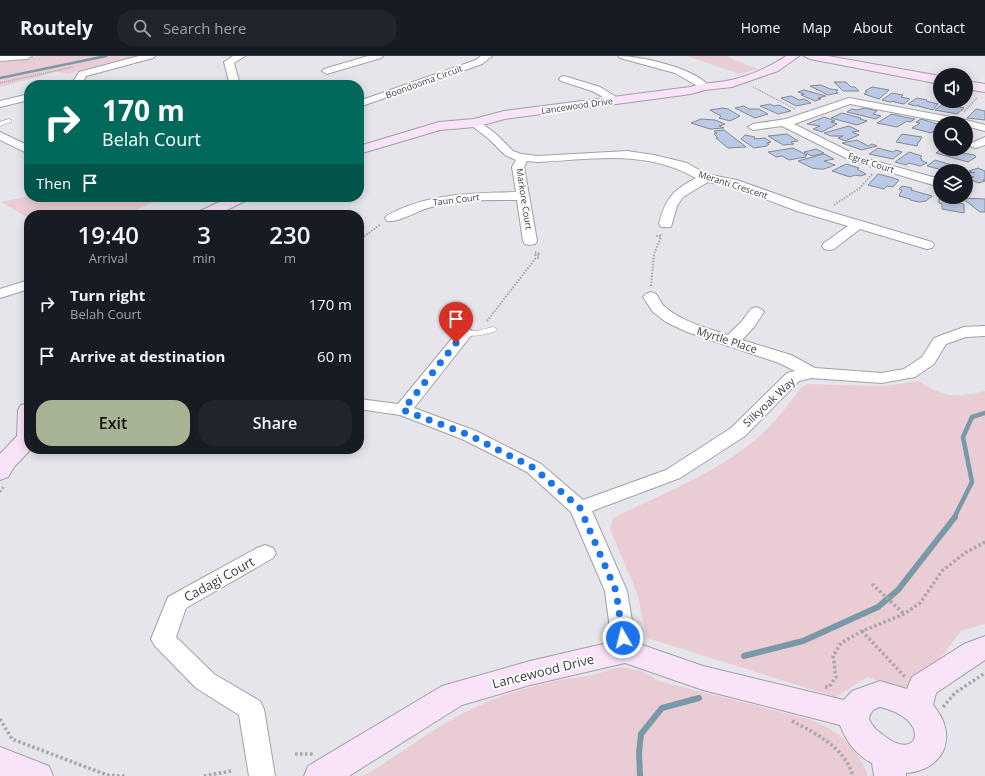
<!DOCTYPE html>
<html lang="en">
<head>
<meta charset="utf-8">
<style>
  :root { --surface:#171b24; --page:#20242c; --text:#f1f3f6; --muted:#9ea1a6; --line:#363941; --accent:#a6b493 }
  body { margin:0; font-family:"Open Sans",sans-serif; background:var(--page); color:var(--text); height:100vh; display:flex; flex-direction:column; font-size:15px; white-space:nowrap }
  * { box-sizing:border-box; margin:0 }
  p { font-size:13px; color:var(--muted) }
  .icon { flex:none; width:22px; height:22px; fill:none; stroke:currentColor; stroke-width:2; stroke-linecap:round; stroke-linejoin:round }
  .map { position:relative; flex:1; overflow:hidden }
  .panel { position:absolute; left:24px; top:154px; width:340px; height:244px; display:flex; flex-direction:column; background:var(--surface); border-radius:16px; box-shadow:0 2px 10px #0003 }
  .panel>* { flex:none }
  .hud { position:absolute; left:24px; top:24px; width:340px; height:122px; border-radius:16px; box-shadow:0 2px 10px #0003; background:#00695c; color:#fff; overflow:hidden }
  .buttons { position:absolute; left:933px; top:12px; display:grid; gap:8px }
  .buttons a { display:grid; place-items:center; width:40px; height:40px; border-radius:50%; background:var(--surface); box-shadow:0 2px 10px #0003; font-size:20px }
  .pin { position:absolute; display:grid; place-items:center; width:34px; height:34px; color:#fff; margin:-41px -17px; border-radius:50% 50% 50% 0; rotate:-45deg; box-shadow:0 0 4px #0007 }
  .pin .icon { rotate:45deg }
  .me { position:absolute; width:44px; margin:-22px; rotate:352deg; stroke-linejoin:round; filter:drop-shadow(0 0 3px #0008) }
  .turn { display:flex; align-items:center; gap:14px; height:84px; padding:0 12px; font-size:18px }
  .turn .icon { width:52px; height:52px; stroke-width:2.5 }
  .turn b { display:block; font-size:28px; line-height:34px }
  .then { display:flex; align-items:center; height:38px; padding:0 12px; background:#0003; gap:8px; font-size:15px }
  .eta { display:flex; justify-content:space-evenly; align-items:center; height:68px; text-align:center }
  .eta b { font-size:24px; font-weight:600; line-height:28px }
  .cta { display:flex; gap:8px; margin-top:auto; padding:8px 12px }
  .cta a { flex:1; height:46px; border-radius:16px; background:var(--accent); color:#111; font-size:16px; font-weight:600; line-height:46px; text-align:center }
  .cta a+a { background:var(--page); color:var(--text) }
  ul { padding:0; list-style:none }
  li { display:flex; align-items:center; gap:12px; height:52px; padding:0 12px }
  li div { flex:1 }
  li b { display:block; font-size:15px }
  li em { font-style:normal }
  header { display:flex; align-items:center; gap:24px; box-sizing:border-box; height:56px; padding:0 20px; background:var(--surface); border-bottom:1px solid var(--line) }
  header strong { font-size:19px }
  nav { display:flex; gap:22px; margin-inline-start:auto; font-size:14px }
  .search { width:280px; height:36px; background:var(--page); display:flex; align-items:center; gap:10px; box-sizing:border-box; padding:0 14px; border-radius:16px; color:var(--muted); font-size:15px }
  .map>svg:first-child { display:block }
  .green { fill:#eacdd4 }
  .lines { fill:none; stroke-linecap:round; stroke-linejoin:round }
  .stream-far2 { stroke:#7999a8; stroke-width:2.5 }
  .stream-far1 { stroke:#7999a8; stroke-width:4.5 }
  .stream { stroke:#7999a8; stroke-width:6 }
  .building { fill:#bac9e5; stroke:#86898f }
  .lane-casing { stroke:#a1a0a7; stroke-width:1 }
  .street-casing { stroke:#a1a0a7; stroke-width:2 }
  .secondary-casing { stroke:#a1a0a7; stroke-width:2 }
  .path-far3 { stroke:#a7a6ab; stroke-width:1.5; stroke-dasharray:1 1; stroke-linecap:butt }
  .path-far2 { stroke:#a7a6ab; stroke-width:2; stroke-dasharray:1.5 1.5; stroke-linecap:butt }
  .path-far1 { stroke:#a7a6ab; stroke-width:2.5; stroke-dasharray:2 2; stroke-linecap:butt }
  .path { stroke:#a7a6ab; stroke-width:3.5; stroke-dasharray:2.5 2.5; stroke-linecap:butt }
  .lane { fill:#fff; fill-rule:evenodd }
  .street { fill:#fff; fill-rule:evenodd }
  .secondary { fill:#f9e3f8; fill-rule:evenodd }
  .route { stroke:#1a73e8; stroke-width:7; stroke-dasharray:0 12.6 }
  .labels { text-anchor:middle; stroke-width:3.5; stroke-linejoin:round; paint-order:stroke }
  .far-street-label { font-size:9px; fill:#3b3a3d; stroke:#fff }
  .street-label { font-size:11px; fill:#3b3a3d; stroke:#fff }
  .near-street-label { font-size:13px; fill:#3b3a3d; stroke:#fff }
</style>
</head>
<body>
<header>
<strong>Routely</strong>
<div class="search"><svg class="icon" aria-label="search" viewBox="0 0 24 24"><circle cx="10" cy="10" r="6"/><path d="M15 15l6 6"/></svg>Search here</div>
<nav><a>Home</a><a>Map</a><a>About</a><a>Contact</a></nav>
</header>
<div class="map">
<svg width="985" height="720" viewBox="0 0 985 720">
  <rect width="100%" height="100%" fill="#e6e5ec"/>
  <path class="green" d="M40 0H140L68 18 56 16 0 31V6Z
    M687 0H729L727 1 758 13 740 18Z
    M29 140V141H164L125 159H29V162L1 146Z
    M919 325C947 343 953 341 985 335V568L961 575 914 637 867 621 836 641 647 582 637 537 610 473 613 462C663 437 723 415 764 376 778 363 789 347 801 332L807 328 885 330Z
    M622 611 642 615 659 625 812 664C838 675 859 692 868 720H363C392 704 418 683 447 666 479 647 515 634 551 626 566 622 582 622 596 618 606 615 613 612 622 611Z"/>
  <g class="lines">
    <path class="stream-far2" d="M0 22 106 0"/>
    <path class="stream-far1" d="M954 462 972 426 963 381 972 361 985 357"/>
    <path class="stream" d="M744 600 803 585 878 551 898 534 955 461
      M640 720 639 697 641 678 662 652 699 642"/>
  </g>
  <path class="building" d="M834 26H846L851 31H855L859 35H843Z
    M821 29 830 33 838 34 836 36 838 37 828 39 810 30Z
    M872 31 889 34 879 43 864 38 867 36 865 35Z
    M804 34 826 40 818 42 821 43 815 45 801 39 804 38 798 36Z
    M892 37 903 39 901 41 910 43 904 48 894 46 895 45 890 46 882 44Z
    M791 40 799 44 804 43 811 47 796 50 781 42Z
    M917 42 927 44 926 45 938 48 933 54 918 50 919 49 916 50 908 48Z
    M770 48 774 50 779 49 791 55 778 58 760 50Z
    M943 48 950 49 964 52 957 58 935 54Z
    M744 50 749 53H759L768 58 755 62 735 52Z
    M723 52 728 53 740 60 730 65 719 62 721 60 710 54Z
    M865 52 877 55 873 58 881 60 876 63 847 56 852 53 857 54Z
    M976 53 985 55V64L967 62Z
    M842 57 861 62 860 63 867 65 857 69 831 62Z
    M892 58 904 61 915 63 910 66 907 65 897 71 877 67Z
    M824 61 835 65 831 66 837 68 822 76 813 73 820 70 807 68Z
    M701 63 715 64 725 68 719 70 724 72 710 73 691 67Z
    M921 63 940 69V72L931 77 912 72 920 67 916 66Z
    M849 70 859 75 852 76 859 79 845 85 838 82 843 80H831L824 77Z
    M724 74 728 77 746 91 728 92 716 82H718L714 78 717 77 714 75Z
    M787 78 798 85 791 86 794 88 783 89 768 80Z
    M902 78 908 79 922 81 919 86H918L917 90 896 86Z
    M745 79 755 81 754 83 765 82 771 86 767 87 769 88 767 90 754 92 741 83Z
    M857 84 868 90 872 88 877 90 862 94 842 87Z
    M793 92 807 99 805 100 806 101 789 104 782 100 776 101 768 96Z
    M878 92 893 96 896 94 902 96 893 103 869 98Z
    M816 93 824 97 812 100 804 96Z
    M942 93H952L957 96 974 99 976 101 968 106 936 97Z
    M909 96 922 100 920 102 922 103 921 104 927 107 920 110 909 107 906 109 895 106Z
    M824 98 834 103 824 105 835 109 824 113H818L812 112 798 105Z
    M935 104 962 112 958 115H946L927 110Z
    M846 108 859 112 857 113 866 118 861 120 855 119 850 121 832 115Z
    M978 112 985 115V123L983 124 985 125 979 127 968 123 974 121 966 118V116L975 117 969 115Z
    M878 118 890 121 899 124 893 131 887 130 884 133 868 129Z
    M902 130 912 132 911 134 932 140 926 145 919 146 910 144V143L899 140 902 134 899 133Z
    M962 142 985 143V156H980Z
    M939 143 964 148V157L942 153V148L939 147Z"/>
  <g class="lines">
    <g class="lane-casing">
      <path id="lane" d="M9 63 11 64V66L0 70V66Z
        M455 265H461L464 273C473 278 483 273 493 271L497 273 496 275C483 279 470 283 457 276L454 267Z"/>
    </g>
    <g class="street-casing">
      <path id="street" d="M0 0H32L27 3 0 5Z
        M139 0H155L153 2 86 20C82 29 78 29 68 29L75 23 79 16Z
        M233 0H245L234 7 240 29H230L224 6Z
        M368 0H383L381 2 330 17 327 18 322 15 324 13Z
        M481 0H492L482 8 359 51V45L476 4Z
        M618 0C641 0 694 12 709 30L704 33 701 32 675 17 620 2Z
        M564 20 600 31 621 44 616 47 612 46 592 35 561 25 559 23 561 21Z
        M29 38V44L0 51V45Z
        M849 42 966 64 985 69V75L966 70V67H949L850 48 794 68 860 101 940 123V131L852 105 782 70 753 74 748 71 753 68 786 63Z
        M475 64 479 65 497 79 513 95 521 98 538 100 627 95 654 99 687 107 706 118 737 124 807 149 932 186 934 189 932 192 927 193 860 173 834 193 829 194 824 193 822 190 824 187 848 170 797 155 730 130 708 126 683 141 677 150 671 171H661L659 168C665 143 673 134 696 122 645 93 594 103 538 106L527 105 524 111 537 185 535 188 530 189 525 188 523 185 517 144C488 144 456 143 428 152 417 155 398 167 387 165L385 162C388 158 394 156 398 154 435 137 476 137 516 136L512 111 516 104 505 99 489 83 471 69 470 67 471 65Z
        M0 76 29 90V98L0 84Z
        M985 81V89L976 92 972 91 970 89 972 87Z
        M29 224V233L0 242V233Z
        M651 236 656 238C659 242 661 248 665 251 682 266 707 272 728 279L742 265 751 253 756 251 761 253 764 256 754 271 742 284 791 299 815 312 882 317 904 313 922 301 934 282 964 271 985 270V280L966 281 946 288 934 308 915 321 909 322 882 327 811 322 799 325 745 380 680 422 592 455 627 535 637 595 633 602 625 604 617 602 613 595 605 535 571 456 527 416 462 383 400 359 359 353V343L398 348 459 274 465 272 471 274 473 277 414 352 476 375 541 408 583 444 666 414 731 372 787 317 795 315 779 307 687 276 666 266 653 256 643 241 646 238Z
        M265 489 273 492 276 497 273 502 186 552 176 581 214 618 260 645 264 653 275 720H249L239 659 196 632 155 590 151 583 168 541 257 492Z"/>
    </g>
    <g class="secondary-casing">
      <path id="secondary" d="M786 0H799L778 15 732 31 705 34 691 38 505 63 475 71 440 74 359 98V90L439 66 474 63 504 55 690 31C702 27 714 27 726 25 747 21 768 12 786 0Z
        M804 0H828L940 20V28L810 3Z
        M966 25 985 28V36L966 33Z
        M230 141H250L247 144 217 159H196L198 156Z
        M29 347V393H31L14 411 8 421 0 424V398L17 380 18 354 21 349Z
        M985 580V604L936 637 933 649C959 679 945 714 906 717V720H874L872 707C856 699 846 685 840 669L703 634 625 607 530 629 462 649 349 720H304L308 710 442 630 530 605 625 583 703 610 844 644 852 635 880 625 907 633 912 621 964 588ZM880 651C932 663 919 706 886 681 879 676 872 671 869 663 870 656 873 653 880 651Z
        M0 691 49 710 53 720H0Z"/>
    </g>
    <path class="path-far3" d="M0 27 73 11
      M753 31 795 53
      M964 56 977 42"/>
    <path class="path-far2" d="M834 149 860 132 872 118
      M359 184 381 168
      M651 230 654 198 661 181 657 180H661V178
      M487 265 535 203 538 202 539 200 534 199 540 198 535 196"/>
    <path class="path-far1" d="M0 436 4 430"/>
    <path class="path" d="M872 528 904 558
      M862 575 905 621
      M825 631H829L836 621 833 600 841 587 862 575 904 558 920 547 942 515 965 497 985 486
      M943 651 955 637 985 617
      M0 663 12 683 107 719 127 720
      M792 665C817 678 844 691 853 720
      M295 698H313
      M204 720 231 715"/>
    <use href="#lane" class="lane"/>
    <use href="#street" class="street"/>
    <use href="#secondary" class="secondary"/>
  </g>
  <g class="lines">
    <path class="route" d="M456 287 403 354 469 379 534 412 580 452 616 535 623 582"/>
  </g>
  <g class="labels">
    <g class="far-street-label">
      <text transform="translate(424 26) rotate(-20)" y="3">Boondooma Circuit</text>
      <text transform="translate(577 50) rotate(-8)" y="3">Lancewood Drive</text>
      <text transform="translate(871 107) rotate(18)" y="3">Egret Court</text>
      <text transform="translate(733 129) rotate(18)" y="3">Meranti Crescent</text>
      <text transform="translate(524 143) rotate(81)" y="3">Markore Court</text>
      <text transform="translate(456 144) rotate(-7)" y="3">Taun Court</text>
    </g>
    <g class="street-label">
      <text transform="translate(727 284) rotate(18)" y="4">Myrtle Place</text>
      <text transform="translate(769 346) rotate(-43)" y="4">Silkyoak Way</text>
    </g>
    <g class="near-street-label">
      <text transform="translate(219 523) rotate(-29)" y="5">Cadagi Court</text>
      <text transform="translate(543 615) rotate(-14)" y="5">Lancewood Drive</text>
    </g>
  </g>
</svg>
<div class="buttons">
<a><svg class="icon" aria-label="sound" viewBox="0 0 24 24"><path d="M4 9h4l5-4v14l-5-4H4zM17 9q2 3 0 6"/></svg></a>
<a><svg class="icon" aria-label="search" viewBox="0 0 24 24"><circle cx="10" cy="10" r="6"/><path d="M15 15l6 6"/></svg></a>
<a><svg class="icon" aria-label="layers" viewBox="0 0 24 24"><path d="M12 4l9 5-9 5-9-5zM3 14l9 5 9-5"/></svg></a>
</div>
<div class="pin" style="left:456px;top:287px;background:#d93025"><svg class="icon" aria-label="arrive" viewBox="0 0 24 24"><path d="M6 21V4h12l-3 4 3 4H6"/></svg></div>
<svg class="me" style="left:623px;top:582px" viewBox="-20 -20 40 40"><circle r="17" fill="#1a73e8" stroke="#fff" stroke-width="3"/><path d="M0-11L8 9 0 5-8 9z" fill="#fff"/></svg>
<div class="hud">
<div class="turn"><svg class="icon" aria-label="right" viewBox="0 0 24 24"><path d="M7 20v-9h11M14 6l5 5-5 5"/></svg><div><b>170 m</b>Belah Court</div></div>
<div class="then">Then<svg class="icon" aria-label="arrive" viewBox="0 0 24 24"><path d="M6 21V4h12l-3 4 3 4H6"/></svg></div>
</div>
<section class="panel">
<div class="eta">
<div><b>19:40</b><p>Arrival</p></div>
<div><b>3</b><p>min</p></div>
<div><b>230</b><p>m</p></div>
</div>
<ul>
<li><svg class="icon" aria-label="right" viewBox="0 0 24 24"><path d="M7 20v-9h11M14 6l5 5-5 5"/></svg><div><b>Turn right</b><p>Belah Court</p></div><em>170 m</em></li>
<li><svg class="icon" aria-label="arrive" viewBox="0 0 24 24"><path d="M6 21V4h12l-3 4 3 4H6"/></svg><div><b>Arrive at destination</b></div><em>60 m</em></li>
</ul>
<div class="cta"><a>Exit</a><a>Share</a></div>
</section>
</div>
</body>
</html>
